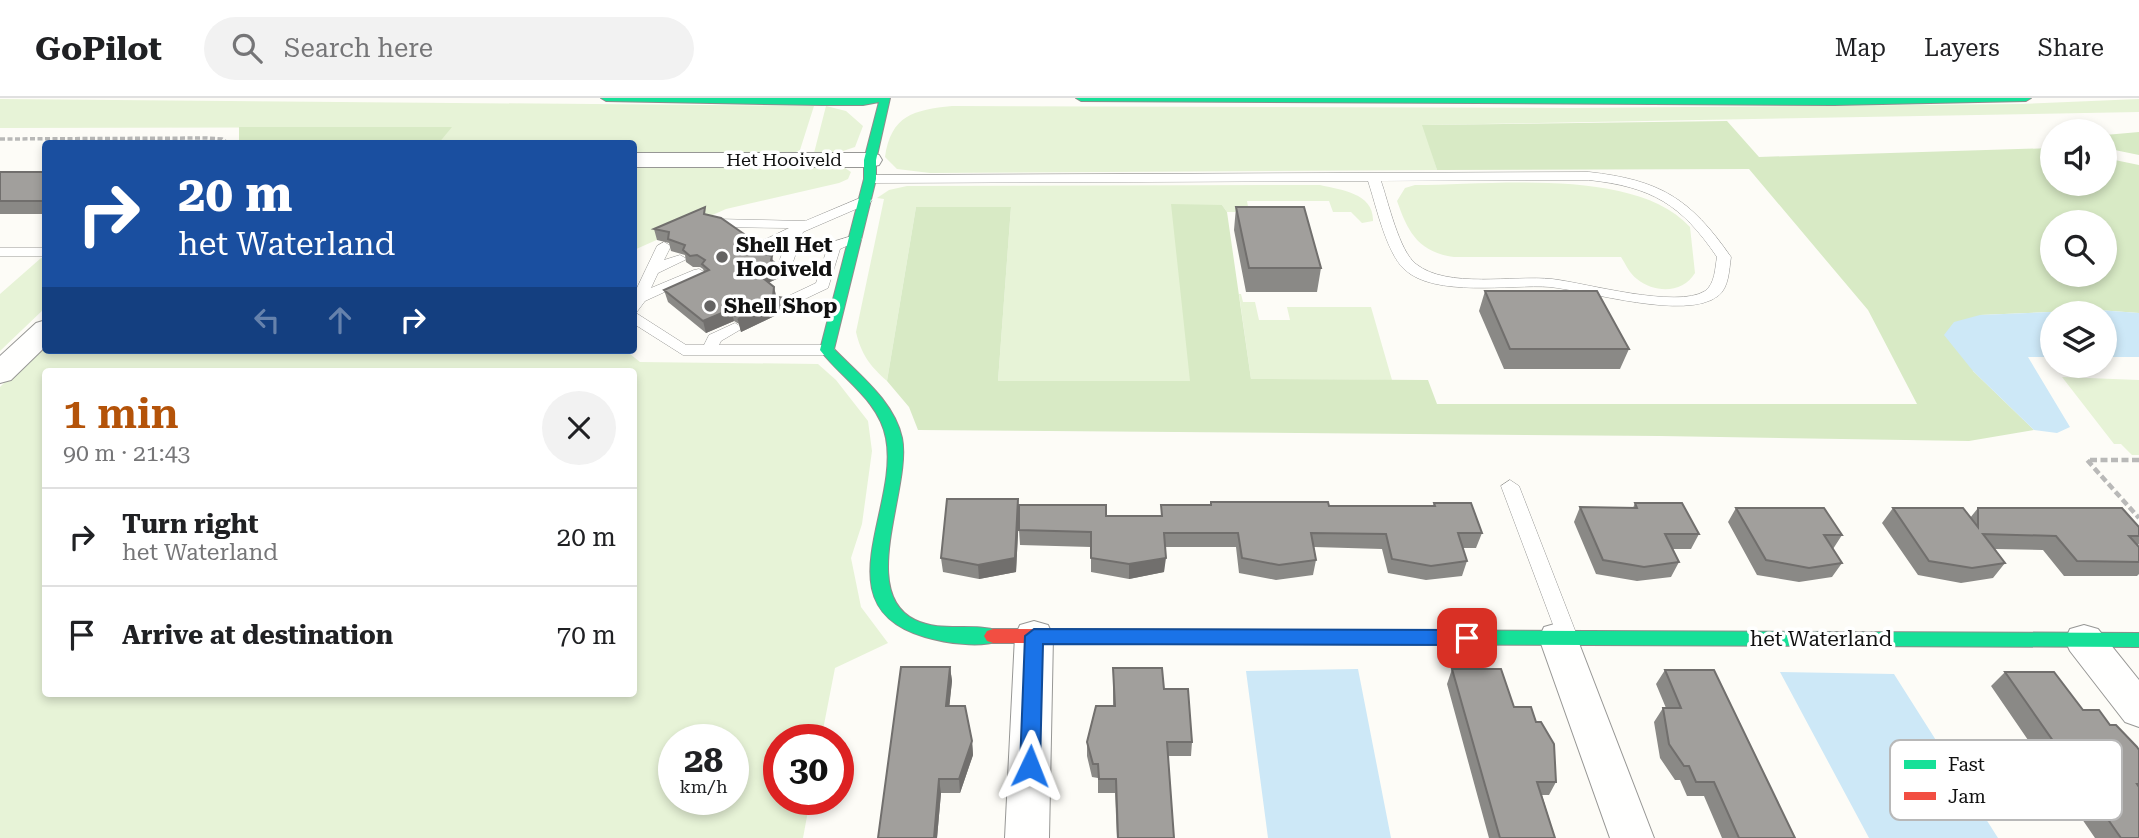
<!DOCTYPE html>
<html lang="en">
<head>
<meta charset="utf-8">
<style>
  :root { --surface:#fff; --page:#f2f2f2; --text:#202124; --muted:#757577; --line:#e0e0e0; --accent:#b45309 }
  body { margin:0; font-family:"Roboto Serif",serif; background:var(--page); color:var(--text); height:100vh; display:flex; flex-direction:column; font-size:26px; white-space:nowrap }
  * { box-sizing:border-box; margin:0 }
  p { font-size:23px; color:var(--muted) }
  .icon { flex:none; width:38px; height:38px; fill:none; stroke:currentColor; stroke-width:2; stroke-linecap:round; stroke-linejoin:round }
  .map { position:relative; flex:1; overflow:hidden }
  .side { position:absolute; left:42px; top:270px; width:595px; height:329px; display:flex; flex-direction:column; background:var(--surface); border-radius:7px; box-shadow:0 4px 10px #0003 }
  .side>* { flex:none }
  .guide { position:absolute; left:42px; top:42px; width:595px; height:214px; border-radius:7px; box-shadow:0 4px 10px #0003; background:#1a4fa0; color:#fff; overflow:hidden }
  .fabs { position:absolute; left:2040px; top:21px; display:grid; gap:14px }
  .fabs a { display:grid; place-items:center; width:77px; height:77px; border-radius:50%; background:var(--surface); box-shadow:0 4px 10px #0003; font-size:35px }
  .speed { position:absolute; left:658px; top:626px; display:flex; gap:14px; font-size:35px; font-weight:700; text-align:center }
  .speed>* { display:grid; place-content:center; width:91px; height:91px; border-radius:50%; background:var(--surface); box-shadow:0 4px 10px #0003; line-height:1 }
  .speed small { font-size:18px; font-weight:400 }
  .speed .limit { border:10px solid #d22; background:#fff; color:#111 }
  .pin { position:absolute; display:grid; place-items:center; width:60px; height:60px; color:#fff; margin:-30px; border-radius:14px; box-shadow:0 4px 10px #0006 }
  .me { position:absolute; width:77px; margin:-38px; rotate:2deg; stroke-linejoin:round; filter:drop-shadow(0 0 5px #0008) }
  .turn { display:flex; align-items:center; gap:24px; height:147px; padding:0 21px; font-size:32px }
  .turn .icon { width:91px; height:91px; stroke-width:2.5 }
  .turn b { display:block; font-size:49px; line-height:60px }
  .lanes { display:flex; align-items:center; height:66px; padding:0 21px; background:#0003; justify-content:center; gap:35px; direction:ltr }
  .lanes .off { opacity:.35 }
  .round { display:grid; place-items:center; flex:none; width:74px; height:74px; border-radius:37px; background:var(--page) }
  .headline { display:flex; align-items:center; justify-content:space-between; height:119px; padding:0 21px }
  h1 { font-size:42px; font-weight:600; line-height:52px; color:var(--accent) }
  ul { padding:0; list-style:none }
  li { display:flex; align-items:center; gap:21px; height:98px; padding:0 21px; border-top:2px solid var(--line) }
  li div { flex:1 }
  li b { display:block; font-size:26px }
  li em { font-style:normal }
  header { display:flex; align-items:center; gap:42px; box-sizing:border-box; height:98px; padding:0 35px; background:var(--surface); border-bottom:2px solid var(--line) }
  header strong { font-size:33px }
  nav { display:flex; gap:38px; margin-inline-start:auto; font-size:24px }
  .search { width:490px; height:63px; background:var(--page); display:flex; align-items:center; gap:18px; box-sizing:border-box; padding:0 24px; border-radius:38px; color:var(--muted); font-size:26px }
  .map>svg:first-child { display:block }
  .green { fill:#e7f3d7; fill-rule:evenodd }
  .forest { fill:#d8eac5; fill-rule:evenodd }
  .water { fill:#cde8f7 }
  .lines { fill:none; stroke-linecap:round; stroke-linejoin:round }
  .lane-casing { stroke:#979795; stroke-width:1 }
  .street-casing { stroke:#979795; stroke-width:2 }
  .fast-casing { stroke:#8e8d8b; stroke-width:2 }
  .jam-casing { stroke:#8e8d8b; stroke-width:2 }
  .path-far1 { stroke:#b9b9b8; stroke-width:3.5; stroke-dasharray:5 2.5; stroke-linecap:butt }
  .path { stroke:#b9b9b8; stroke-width:4.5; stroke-dasharray:7 3.5; stroke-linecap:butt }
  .lane { fill:#fffffe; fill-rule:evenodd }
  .street { fill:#fffffe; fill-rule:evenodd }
  .fast { fill:#16e098; fill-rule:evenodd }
  .jam { fill:#f24e42; fill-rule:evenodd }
  .wall { fill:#8a8986 }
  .shaded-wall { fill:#716f6d }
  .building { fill:#a19f9c; stroke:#716f6d; stroke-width:2 }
  .route { fill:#1a73e8; stroke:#114b97; stroke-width:2 }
  .poi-dot { fill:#646362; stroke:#fff; stroke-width:2.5 }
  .labels { text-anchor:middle; stroke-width:7; stroke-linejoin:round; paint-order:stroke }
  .far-street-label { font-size:18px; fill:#111; stroke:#fff }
  .poi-label { font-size:21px; font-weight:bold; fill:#111; stroke:#fff; text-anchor:start }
  .street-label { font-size:21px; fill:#111; stroke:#fff }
  .key { fill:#fff; stroke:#b8b8b8; stroke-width:2 }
  .key-label { font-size:19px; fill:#111 }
</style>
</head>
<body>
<header>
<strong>GoPilot</strong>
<div class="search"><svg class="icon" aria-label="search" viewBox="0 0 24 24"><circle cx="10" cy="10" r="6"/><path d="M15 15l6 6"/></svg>Search here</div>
<nav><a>Map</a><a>Layers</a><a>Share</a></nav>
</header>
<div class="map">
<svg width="2139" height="740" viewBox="0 0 2139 740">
  <rect width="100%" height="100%" fill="#fdfcf7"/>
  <path class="green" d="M0 1 814 8 800 52 790 57H634V46L438 45 450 29 0 30Z
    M2139 1V14L1423 27 1437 72 930 75 897 71 885 59C891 17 914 12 952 8L1572 10 2020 6Z
    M826 8 846 13 863 28 855 49 834 56 814 55Z
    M826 66 842 68 851 74 848 81 839 85 726 111 634 152V67Z
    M1320 87C1341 92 1374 95 1373 123L1362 125 1351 114H1333L1329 103H1247L1249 114H1227L1222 107 1191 283H998L1011 109H916L887 283C870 268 861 256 856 234L884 101 877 100 889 92 907 88Z
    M1415 87C1491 87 1636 69 1690 129L1695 175C1683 195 1656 196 1637 181 1630 176 1626 167 1621 159H1454C1418 154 1408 134 1397 103L1405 90Z
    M41 160H45V210L0 253V196Z
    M1239 196H1241L1243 204H1255L1259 222H1290L1287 209H1371L1392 282 1251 281Z
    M45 244 46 252H625L640 264 818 266 836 282 868 323 872 353 862 426 851 460 861 509 888 545 835 570 821 642H779V702H810L803 740H0V289ZM46 273H634V595H46ZM674 642H733V702H674Z
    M2062 279 2139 282V357H2132L2121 346H2114Z"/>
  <path class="forest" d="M1727 23 1759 59 2053 50V86H2105V60L2139 67V215L2098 212 1980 217 1973 273 2034 332 1969 343 1660 338 918 332 909 309 887 283 916 109H1011L998 283H1190L1171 106 1222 107 1227 114 1251 281 1428 282 1437 306H1917L1868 212 1749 71 1437 72 1422 27ZM2053 124H2105V177H2053Z
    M239 29H452L438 46 239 45Z
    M2139 34V57L2105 50V37Z"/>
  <path class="water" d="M2098 212 2139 215V259H2105V215H2053V259H2028L2070 329 2057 335 2034 332 1973 273 1944 237 1954 224 1980 217Z
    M1358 571 1391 740H1268L1246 573Z
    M1780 574 1894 576 1998 740H1869Z"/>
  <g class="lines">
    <g class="lane-casing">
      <path id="lane" d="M1589 74C1660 82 1690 100 1731 159 1729 172 1729 190 1718 198 1686 223 1589 193 1550 189 1511 186 1434 200 1404 171 1386 154 1376 107 1368 83L870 85 864 81 870 77ZM1589 82C1652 89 1681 106 1717 159 1715 170 1715 186 1705 193 1677 211 1586 185 1552 181 1514 177 1447 191 1416 166 1399 153 1388 103 1381 83Z
        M865 98 872 102 870 105 803 134 790 173 783 177 776 173 787 141 752 155 745 151 789 130 715 129 708 125 715 121 805 123Z
        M855 137 862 141 840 151 828 190 788 209H778L776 206 778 203 816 185 829 145Z
        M664 144 671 148 664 162 680 157 687 161 658 175 651 190 694 172 699 171 706 175 645 203 636 215 686 247H704L709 237 735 225 743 230 721 243 719 247H827L835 252 827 257H683L634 226V196L657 148Z
        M0 150H46V158H0Z
        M1510 382 1519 388 1578 540 1575 546 1568 548 1561 546 1558 540 1501 388Z"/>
    </g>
    <g class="street-casing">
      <path id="street" d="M634 55H870L879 57 882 62 879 67 870 69H634Z
        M46 222V248L11 282 0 285V258L36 225Z
        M1034 523 1048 527 1053 538 1049 740H1005L1015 538 1020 527Z
        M1558 525 1572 529 1577 540 1654 740H1610L1539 540 1544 529Z
        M2084 527 2098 531 2139 582V629L2125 624 2070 553 2065 542 2070 531Z"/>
    </g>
    <g class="fast-casing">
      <path id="fast" d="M601 0H890L876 62V81L834 251C859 277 894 303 902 340 912 389 857 494 915 522 941 535 973 524 999 533L1002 538 999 543C979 550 946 545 925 539 821 509 900 410 886 340 879 302 842 281 820 252L864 81V62L879 4 863 7H822L606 3Z
        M1076 0H2031L2026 3 1834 7 1081 3Z
        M1295 532 2139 535V549L1295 546 1289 544 1286 539 1289 534Z"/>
    </g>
    <g class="jam-casing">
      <path id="jam" d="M993 531 1295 532 1301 534 1304 539 1301 544 1295 546 993 545 987 543 984 538 987 533Z"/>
    </g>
    <path class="path-far1" d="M0 41 206 40 222 41 229 46"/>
    <path class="path" d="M2139 362H2087L2139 420"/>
    <use href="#lane" class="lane"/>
    <use href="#street" class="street"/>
    <use href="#fast" class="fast"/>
    <use href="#jam" class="jam"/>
  </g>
  <path class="wall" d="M0 74H46V116H0Z
    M1236 109 1321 170 1317 194H1246L1234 132Z
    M707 116 778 167 781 179 768 185 776 199 784 200 787 212 741 234 739 226 734 223 706 235 668 204 664 192 704 174 703 171 700 169H693L686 164 685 157 671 153 669 145 657 142 654 131Z
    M1485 193 1629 251 1620 271H1504L1479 213Z
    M1211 404 1329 408H1433L1434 405 1482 435 1476 450H1463L1467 463 1462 478 1426 482 1388 475 1382 451 1314 449 1316 462 1313 477 1276 482 1239 475 1236 449H1165L1164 474 1129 481 1091 474V449L1020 447 1019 432 1161 418V407H1210Z
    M1635 405 1699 436 1691 451H1672L1679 464 1671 479 1637 483 1596 476 1574 424 1580 409 1633 410Z
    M1736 410 1842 437 1833 451 1842 465 1832 479 1799 484 1757 477 1728 424Z
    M1893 410 1970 420 1978 410 2139 429V446L2137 448 2139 449V476L2137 478H2064L2043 452 1995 451 2005 465 1993 480 1961 485 1918 477 1882 425Z
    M1019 416 1016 474 979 481 943 474 941 460Z
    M950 569 952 583 949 608 972 643 973 657 960 695H941L937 740H878Z
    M1113 570 1164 591 1192 644 1191 658H1168L1174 740H1117L1115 695H1098V680L1092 679 1087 658V644L1113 608Z
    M1452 571 1514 609 1556 684 1549 697H1542L1555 740H1489L1447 586Z
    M1665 572 1795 740H1722L1704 698H1687L1680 682H1675L1660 660 1654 624 1663 610H1666L1656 586Z
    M2005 574 2110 627 2139 652V740H2095L1991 588Z"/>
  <path class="shaded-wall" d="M772 158 774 169 778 167 781 179 761 188 758 176 771 162Z
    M774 189 777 201 784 200 787 212 741 234 738 222 773 198Z
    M731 211 734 223 706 235 703 223Z
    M1018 401 1019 416 1016 474 979 481 978 467Z
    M1166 460 1164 474 1129 481V466Z
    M950 569 952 583 948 622 946 608Z
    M972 643 973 657 960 695 959 681Z
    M939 681 941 695 937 740H934Z"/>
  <path class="building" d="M0 74H46V103H0Z
    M705 109 704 116 721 120 744 136 741 142 748 145 755 144 762 148 759 154 772 158 771 162 778 167 758 176 774 189 773 198 784 200 738 222 743 217 731 211 703 223 664 192 709 172 702 166 705 162 697 157 690 158 683 152 685 147 668 141 669 134 654 131Z
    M1236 109H1304L1321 170H1249Z
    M1485 193H1597L1629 251H1510Z
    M947 401H1018L1015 460 978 467 941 460Z
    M1211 404H1328L1329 408H1435L1434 405H1471L1482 435H1458L1467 463 1431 468 1392 461 1386 436 1311 435 1316 462 1279 467 1242 460 1238 435H1164L1166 460 1129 466 1091 460V434L1019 432V407H1106V418H1162L1161 407H1211Z
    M1635 405H1682L1699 436H1665L1679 464 1644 469 1603 462 1580 409 1637 410Z
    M1736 410H1824L1842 437H1824L1842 465 1809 470 1766 462Z
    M1893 410H1963L1978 429V410H2122L2139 429V438H2129L2139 449V464L2077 463 2056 438 1983 436 2005 465 1972 470 1929 463Z
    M901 569H950L946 608H965L972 643 959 681H939L934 740H878Z
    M1113 570H1162L1164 591H1188L1192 644H1167L1174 740H1118L1116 681H1099L1098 666H1093L1087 644 1096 608H1115Z
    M1452 571H1501L1514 609H1531L1536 624H1541L1554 646 1556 684H1537L1555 740H1500Z
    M1665 572H1714L1795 740H1739L1714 684H1696L1689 668H1684L1669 646 1663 610H1681Z
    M2005 574H2054L2083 612H2099L2110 627H2116L2137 649 2139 652V686H2137L2139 689V740H2121Z"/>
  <path class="route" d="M1034 531 1467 532 1476 540 1467 547 1043 546 1040 668 1037 674 1030 677 1023 674 1020 668 1025 538Z"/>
  <g class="poi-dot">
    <circle cx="722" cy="159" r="7"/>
    <circle cx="710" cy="208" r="7"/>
  </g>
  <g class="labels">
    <g class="far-street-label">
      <text x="784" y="68">Het Hooiveld</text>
    </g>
    <g class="poi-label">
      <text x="736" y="154">Shell Het<tspan x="736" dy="24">Hooiveld</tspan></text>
      <text x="724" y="215">Shell Shop</text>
    </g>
    <g class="street-label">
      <text x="1821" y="548">het Waterland</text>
    </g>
  </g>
  <rect x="1890" y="642" width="232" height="80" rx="10" class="key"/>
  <rect x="1904" y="662" width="32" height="9" fill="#16e098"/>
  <rect x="1904" y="694" width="32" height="8" fill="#f24e42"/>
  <g class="key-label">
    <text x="1948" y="673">Fast</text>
    <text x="1948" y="705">Jam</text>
  </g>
</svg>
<div class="fabs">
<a><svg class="icon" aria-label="sound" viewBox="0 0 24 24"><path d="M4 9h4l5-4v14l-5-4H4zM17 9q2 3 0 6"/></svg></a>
<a><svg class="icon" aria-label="search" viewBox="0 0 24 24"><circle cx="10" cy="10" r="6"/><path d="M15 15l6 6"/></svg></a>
<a><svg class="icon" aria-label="layers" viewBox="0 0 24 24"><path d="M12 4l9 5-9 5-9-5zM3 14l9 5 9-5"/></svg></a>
</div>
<div class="speed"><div>28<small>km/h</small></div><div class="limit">30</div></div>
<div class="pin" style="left:1467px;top:540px;background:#d93025"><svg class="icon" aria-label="arrive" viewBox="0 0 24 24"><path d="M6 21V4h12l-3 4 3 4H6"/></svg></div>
<svg class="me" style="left:1030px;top:668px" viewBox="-20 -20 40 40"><path d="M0-17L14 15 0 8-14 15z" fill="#1a73e8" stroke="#fff" stroke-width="4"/></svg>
<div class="guide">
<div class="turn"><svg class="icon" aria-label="right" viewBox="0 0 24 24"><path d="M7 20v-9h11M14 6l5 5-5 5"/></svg><div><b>20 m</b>het Waterland</div></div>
<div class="lanes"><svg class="icon off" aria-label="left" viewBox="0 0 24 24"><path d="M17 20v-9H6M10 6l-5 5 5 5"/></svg><svg class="icon off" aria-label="ahead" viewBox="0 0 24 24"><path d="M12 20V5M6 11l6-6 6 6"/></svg><svg class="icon" aria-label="right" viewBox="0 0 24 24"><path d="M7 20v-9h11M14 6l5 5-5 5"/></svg></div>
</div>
<section class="side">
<div class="headline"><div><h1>1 min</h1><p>90 m · 21:43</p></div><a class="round"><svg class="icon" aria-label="close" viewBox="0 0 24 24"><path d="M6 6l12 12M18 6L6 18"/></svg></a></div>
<ul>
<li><svg class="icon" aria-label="right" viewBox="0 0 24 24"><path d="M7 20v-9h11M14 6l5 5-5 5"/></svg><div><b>Turn right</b><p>het Waterland</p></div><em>20 m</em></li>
<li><svg class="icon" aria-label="arrive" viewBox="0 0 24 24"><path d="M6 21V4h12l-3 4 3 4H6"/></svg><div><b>Arrive at destination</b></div><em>70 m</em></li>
</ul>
</section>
</div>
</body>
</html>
